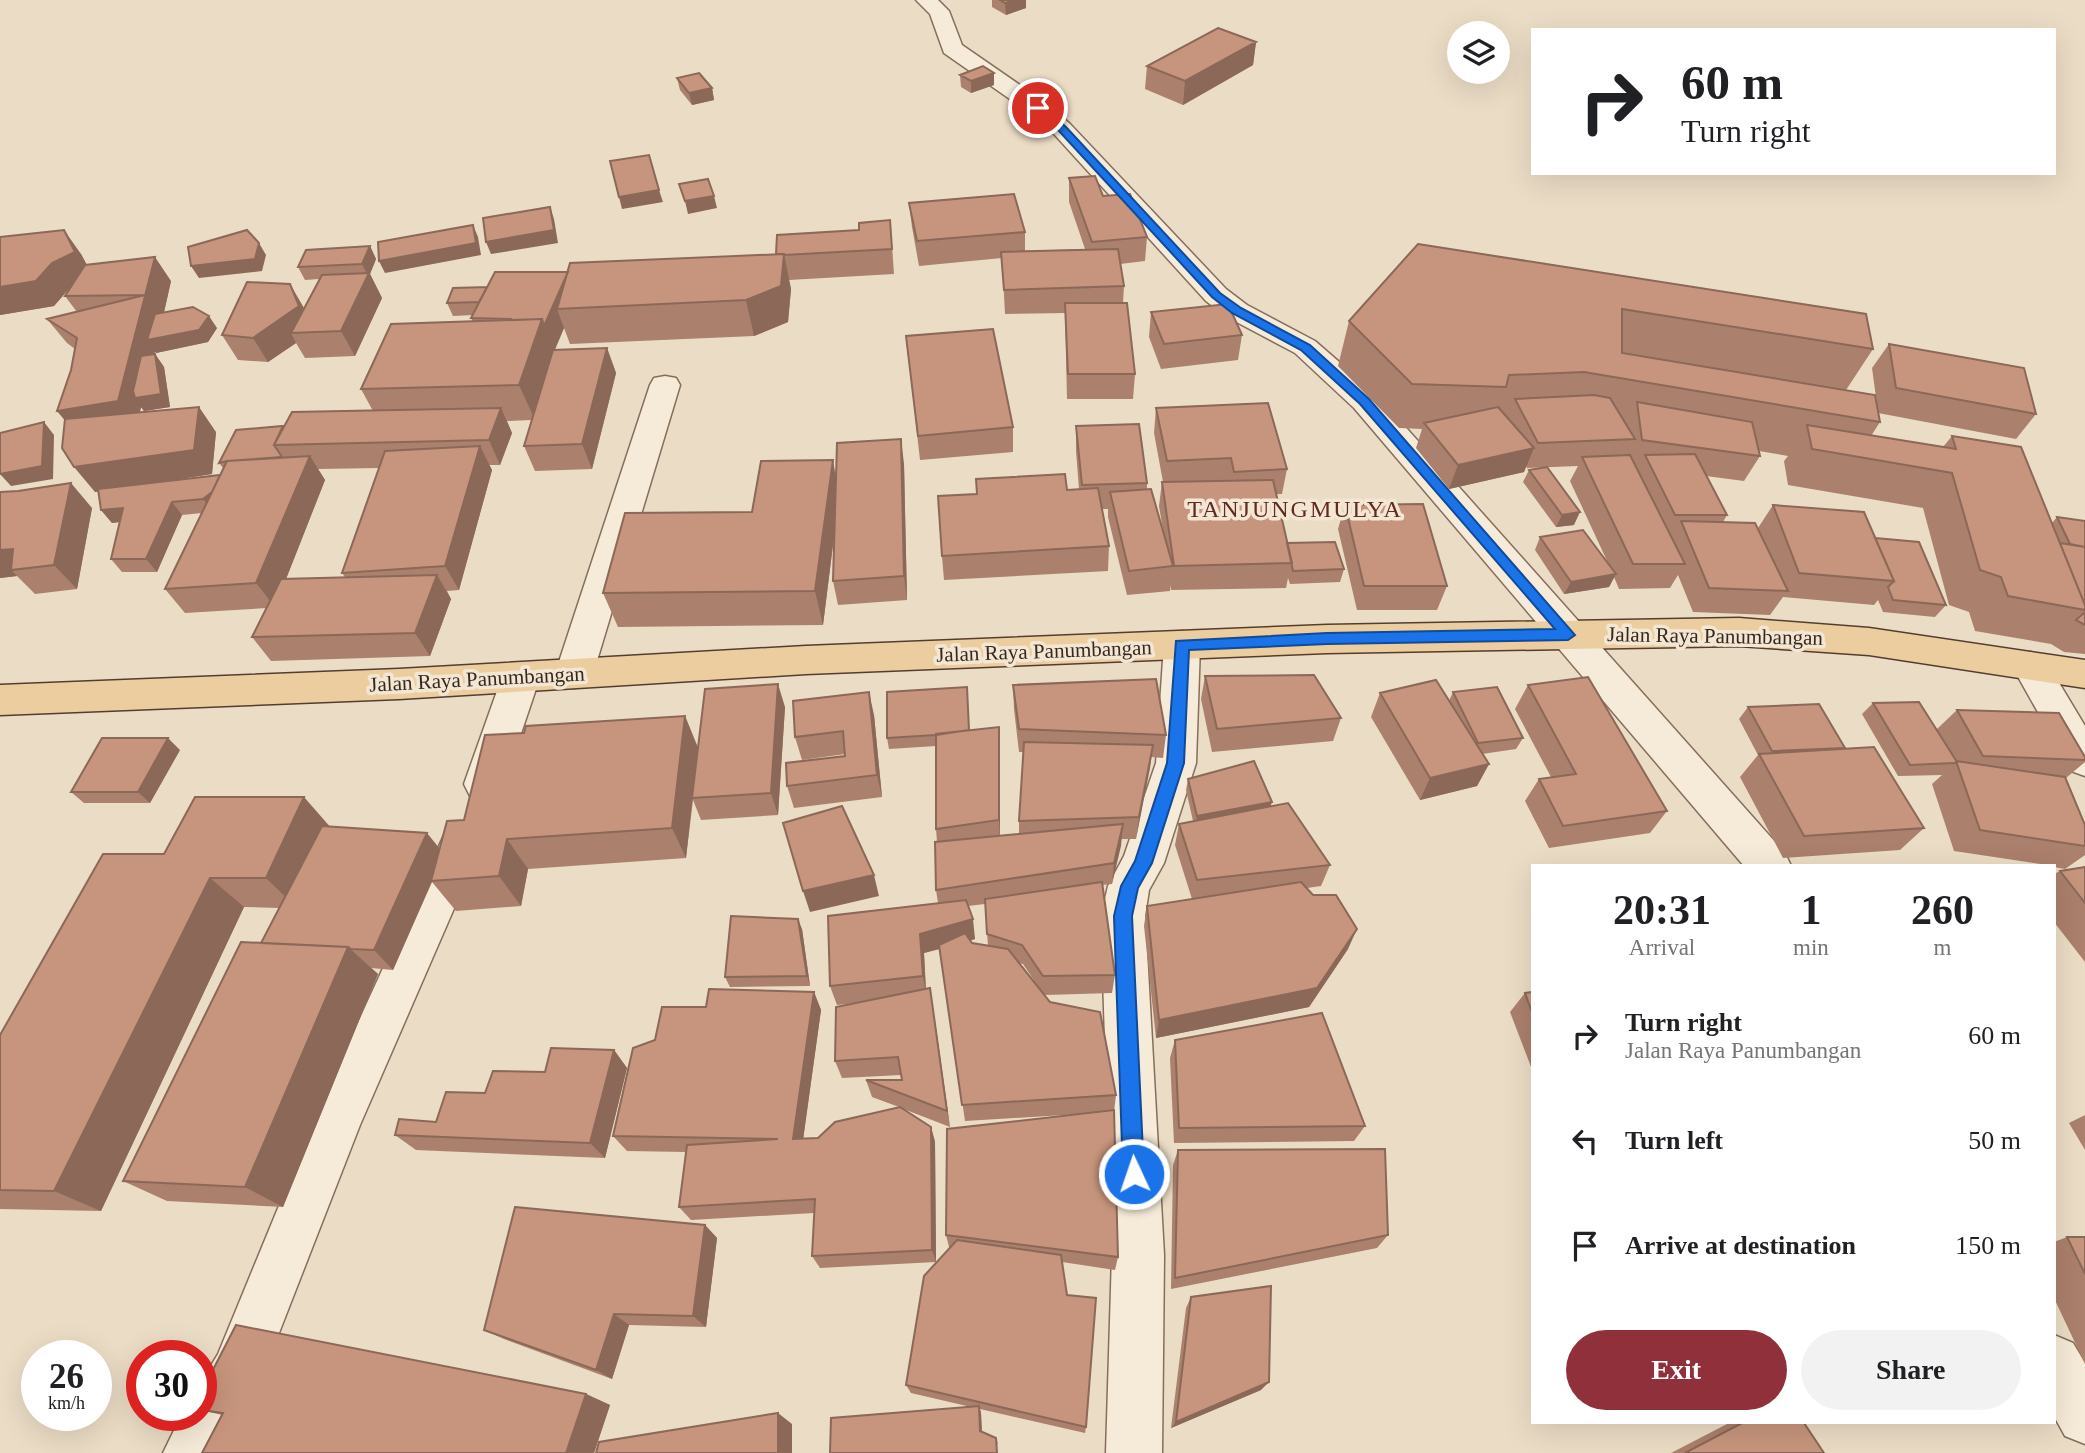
<!DOCTYPE html>
<html lang="en">
<head>
<meta charset="utf-8">
<style>
  :root { --surface:#fff; --page:#f2f2f2; --text:#202124; --muted:#757577; --accent:#90303a }
  body { margin:0; font-family:Georgia,serif; background:var(--page); color:var(--text); height:100vh; display:flex; flex-direction:column; font-size:26px; white-space:nowrap }
  * { box-sizing:border-box; margin:0 }
  p { font-size:23px; color:var(--muted) }
  .icon { flex:none; width:38px; height:38px; fill:none; stroke:currentColor; stroke-width:2; stroke-linecap:round; stroke-linejoin:round }
  .map { position:relative; flex:1; overflow:hidden }
  .details { position:absolute; left:1531px; top:864px; width:525px; height:560px; display:flex; flex-direction:column; background:var(--surface); border-radius:0px; box-shadow:0 7px 28px #0002 }
  .details>* { flex:none }
  .guide { position:absolute; left:1531px; top:28px; width:525px; height:147px; border-radius:0px; box-shadow:0 7px 28px #0002; background:#fff; color:var(--text); overflow:hidden }
  .buttons { position:absolute; left:1447px; top:21px; display:grid; gap:14px }
  .buttons a { display:grid; place-items:center; width:63px; height:63px; border-radius:50%; background:var(--surface); box-shadow:0 7px 28px #0002; font-size:35px }
  .speed { position:absolute; left:21px; top:1340px; display:flex; gap:14px; font-size:35px; font-weight:700; text-align:center }
  .speed>* { display:grid; place-content:center; width:91px; height:91px; border-radius:50%; background:var(--surface); box-shadow:0 7px 28px #0002; line-height:1 }
  .speed small { font-size:18px; font-weight:400 }
  .speed .limit { border:10px solid #d22; background:#fff; color:#111 }
  .pin { position:absolute; display:grid; place-items:center; width:60px; height:60px; color:#fff; margin:-30px; border:4px solid #fff; border-radius:50%; box-shadow:0 2px 7px #0007 }
  .me { position:absolute; width:77px; margin:-38px; rotate:357deg; stroke-linejoin:round; filter:drop-shadow(0 0 5px #0008) }
  .turn { display:flex; align-items:center; gap:24px; height:147px; padding:0 35px; font-size:32px }
  .turn .icon { width:91px; height:91px; stroke-width:2.5 }
  .turn b { display:block; font-size:49px; line-height:60px }
  .eta { display:flex; justify-content:space-evenly; align-items:center; height:119px; text-align:center }
  .eta b { font-size:42px; font-weight:700; line-height:49px }
  .button { display:flex; gap:14px; margin-top:auto; padding:14px 35px }
  .button a { flex:1; height:80px; border-radius:42px; background:var(--accent); color:#fff; font-size:28px; font-weight:700; line-height:80px; text-align:center }
  .button a+a { background:var(--page); color:var(--text) }
  ul { padding:0; list-style:none }
  li { display:flex; align-items:center; gap:21px; height:105px; padding:0 35px }
  li div { flex:1 }
  li b { display:block; font-size:26px }
  li em { font-style:normal }
  .map>svg:first-child { display:block }
  .lines { fill:none; stroke-linecap:round; stroke-linejoin:round }
  .minor-casing { stroke:#856e5c; stroke-width:3 }
  .major-casing { stroke:#533d30; stroke-width:3 }
  .minor { fill:#f6ebd8; fill-rule:evenodd }
  .major { fill:#eccd9f; fill-rule:evenodd }
  .wall { fill:#ab806c; fill-rule:evenodd }
  .shaded-wall { fill:#8b6858 }
  .building { fill:#c7957d; stroke:#8b6858; stroke-width:2 }
  .route { fill:#1a73e8; stroke:#114b97; stroke-width:2 }
  .labels { text-anchor:middle; stroke-width:7; stroke-linejoin:round; paint-order:stroke }
  .street-label { font-size:21px; fill:#36281f; stroke:#f3e7d4 }
  .quarter-label { font-size:24px; letter-spacing:2px; fill:#602921; stroke:#f3e7d4 }
</style>
</head>
<body>
<div class="map">
<svg width="2085" height="1453" viewBox="0 0 2085 1453">
  <rect width="100%" height="100%" fill="#ebdcc5"/>
  <g class="lines">
    <g class="minor-casing">
      <path id="minor" d="M916 0H938L949 11 962 45 1046 103 1070 124 1226 289 1247 305 1315 341 1376 394 1785 853 1791 866H1744L1354 408 1295 353 1227 317 1206 301 1054 134 1030 113 944 53 930 14Z
        M665 376 676 378 680 385 593 674 587 684 574 688 561 684 555 674 650 385 654 378Z
        M1182 631 1195 635 1200 645 1196 763 1164 863 1149 890 1145 916 1164 1255 1162 1453H1106L1112 1255 1101 916 1108 886 1124 856 1156 763 1164 645 1169 635Z
        M2030 652 2043 656 2085 726V776L2071 771 2012 666 2017 656Z
        M521 663 534 667 540 677 504 784 498 796 484 801 470 796 464 784 502 677 508 667Z
        M461 826 476 831 482 844 360 1125 256 1392 222 1453H163L181 1416H201V1382L218 1354 322 1101 446 831Z
        M2054 1335 2073 1343 2085 1363V1444L2065 1436 2054 1416Z"/>
    </g>
    <g class="major-casing">
      <path id="major" d="M1739 618 1869 628 2085 660V688L1869 655 1739 646 1327 653 806 674 399 699 0 715V685L399 669 806 646 1327 625Z"/>
    </g>
    <use href="#minor" class="minor"/>
    <use href="#major" class="major"/>
  </g>
  <path class="wall" d="M992 0H1026V8L1006 15 992 7Z
    M1256 42 1253 65 1183 105 1145 89 1147 66Z
    M960 75 994 85 971 93 961 87Z
    M677 78 712 88 714 100 692 105 680 90Z
    M1069 178 1103 196 1147 237 1145 261 1120 264 1124 286 1123 303 1135 374 1133 399H1067L1065 313 1005 314 1002 258 919 266 912 227 909 203 1025 232V251L1085 249 1069 202Z
    M0 237 81 254 87 265 171 281 164 313 217 328 208 342 156 353 155 351 154 354H155L164 367 170 407 144 411 141 407 140 412 216 432 212 474 166 481 220 475 223 468 219 463 283 426 373 411 361 389 473 322 471 318 473 315 453 316 447 303 487 287 568 272 892 245 894 274 789 280 791 289 788 322 754 336 570 344 564 328 555 350 607 348 616 373 592 469 535 471 524 446 532 420 507 421 512 433 500 465H489L492 470 459 590 447 591 451 599 430 656 271 661 252 637 267 608 185 613 165 589 202 513 182 515 157 572H122L111 559 120 522 112 523 101 510 99 491 95 492 65 420 57 411 71 370 75 349 67 343 47 319 77 312 65 296 71 287 54 306 0 315ZM379 468 342 573 345 577 286 579 325 480 318 469Z
    M1418 244 1873 349 1846 390 1878 412 1872 368 1889 344 2036 414 2016 439 1878 413 1880 422 1871 436 1943 447 1952 436 2052 523 2057 517 2085 521V654L2064 652 2051 644 1975 631 1969 612 1949 605 1923 508 1788 485 1784 461 1788 456 1759 451 1760 456 1744 481 1706 476 1727 515 1723 522 1758 528 1773 505 1875 538 1946 605 1935 617 1883 612 1878 600 1874 605 1783 597 1770 615 1693 612 1678 575 1670 588 1619 589 1614 577 1609 587 1564 594 1535 550 1540 537 1608 563 1570 481 1578 466 1527 468 1526 466 1524 472 1449 489 1416 448 1422 429 1399 428 1338 366 1349 321Z
    M370 246 376 259 370 274 382 298 355 356 305 358 296 343 268 362 238 360 222 335 304 308 319 279 305 280 298 267Z
    M1151 312 1242 335 1238 360 1161 369 1149 337Z
    M906 336 1013 427V452L920 460Z
    M1156 408 1287 469 1282 494H1276L1287 543 1344 569 1340 582 1290 584 1288 578 1286 588 1171 590 1170 585V591L1127 595 1108 517V509H1102L1109 546 1108 571 944 580 942 556 1067 490 1079 489 1076 451V426L1147 483V489L1163 530 1159 506 1162 482H1163L1154 433Z
    M904 464 907 600 838 605 833 581 835 529 823 625 618 627 603 593 752 512 836 480Z
    M1529 470 1574 525 1556 527 1523 482Z
    M0 492 92 508 77 589 35 594 17 576 0 578Z
    M1345 505 1447 586 1437 610H1357L1338 529Z
    M1205 676 1341 718 1333 741 1212 752 1201 699Z
    M1013 685 1166 735 1163 758 1151 757 1136 839H1121L1112 884 1102 885 1115 975 1112 993 1045 995 1116 1095 1114 1112 1118 1257 1115 1270 1062 1262 1086 1427 1085 1433 980 1409 981 1413 982 1432 996 1438 998 1444 830 1453 971 1407 911 1393 906 1385 950 1247H949L946 1235 1080 1114 965 1121 940 949 924 953 926 989 933 1007 950 1127 901 1108 931 1127 935 1142 936 1262 820 1268 812 1256 814 1213 691 1220 679 1207 686 1152 627 1151 613 1136 655 1040 706 1007 814 992 821 1010 803 1139 818 1138 899 1107 872 1097 866 1080H902L901 1075 842 1078 835 1061 857 1003 837 1005 830 986 938 903 936 890 937 842 936 829V746L889 749 887 738 970 730 1000 750V836L1019 834V821L1023 752H1019L1014 709ZM985 904 988 946 972 943 970 941 975 939 968 906ZM1019 963 1023 964 1037 985Z
    M1528 685 1667 811 1650 833 1549 848 1525 801 1539 779 1551 777 1515 709Z
    M1453 692 1523 738 1516 749 1482 754 1489 764 1477 786 1420 800 1371 717 1380 693 1449 701Z
    M1873 703 1937 729 1957 710 2085 760V762L2066 778 2085 825V855L2065 869 2054 867V866L1954 851 1932 784 1942 775 1898 776 1862 714Z
    M785 707 778 815 701 820 693 800 686 858 528 869 521 906 456 911 432 882 393 970 371 968 378 974 283 1207 167 1201 123 1181 261 943 279 908 244 907 101 1211 0 1209V1035L164 854 330 826 440 848 464 820 524 733 685 716 698 748Z
    M1748 707 1845 748 1844 749 1924 828 1900 850 1783 858 1740 777 1758 755 1739 719Z
    M874 715 882 797 794 808 787 786 845 756V754L802 760 795 737Z
    M180 750 150 803H84L71 792Z
    M1188 779 1270 806 1330 865 1321 886 1307 888 1348 949 1309 1007 1156 1038 1144 926 1147 906 1192 899 1175 845 1179 824 1193 821 1186 790Z
    M2085 867V962L2054 922V874L2060 871Z
    M802 929 810 986 730 987 725 977Z
    M1533 992V1072L1510 1012 1525 993Z
    M1175 1040 1365 1126 1354 1141 1174 1143 1170 1058Z
    M614 1050 627 1068 605 1158 416 1150 395 1135 436 1122 485 1093 545 1072Z
    M2085 1115V1150L2069 1123Z
    M1178 1150 1388 1235 1377 1248 1171 1289 1173 1165Z
    M705 1225 717 1238 706 1327 629 1325 612 1379 504 1339 484 1330Z
    M2067 1237H2085V1364L2054 1298V1242Z
    M1191 1297 1261 1390 1171 1428 1186 1308Z
    M201 1393 586 1394 610 1405 594 1453H202L222 1415 201 1410Z
    M1729 1423H1804L1824 1453H1671Z"/>
  <path class="shaded-wall" d="M1016 0H1026V8L1006 15 1005 3Z
    M1256 42 1253 65 1183 105 1185 81Z
    M994 73V85L971 93V81Z
    M712 88 714 100 692 105 689 93Z
    M659 190 663 202 622 209 619 197Z
    M714 196 717 208 688 214 685 201Z
    M550 207 554 219 558 243 491 254 486 242Z
    M473 225 478 237 481 255 385 273 379 261Z
    M64 230 81 254 93 277 70 287 54 306 0 315V287Z
    M259 243 266 255 262 271 199 278 191 266Z
    M370 246 376 259 370 274 382 298 355 356 341 331 368 276 362 264Z
    M784 254 791 289 788 322 754 336 746 300Z
    M155 257 171 281 158 338 209 316 217 328 208 342 156 353 155 351 144 397 155 354 164 367 170 407 144 411 141 407 137 425 78 436 57 411 118 401Z
    M568 272 557 309 564 328 554 351 544 326Z
    M290 284 304 308 291 333 296 343 268 362 253 338Z
    M542 319 556 355 535 420 519 385Z
    M607 348 616 373 592 469 582 444Z
    M199 407 216 432 212 474 95 492 74 467Z
    M501 408 512 433 500 465 489 440Z
    M44 422 54 435 53 479 11 486 0 474Z
    M901 439 904 464 907 600 904 576Z
    M480 446 492 470 459 590 445 566Z
    M1534 448 1524 472 1449 489 1458 465Z
    M310 456 325 480 275 607 256 583Z
    M833 460 839 496 823 625 815 591Z
    M235 473 213 512 203 499Z
    M71 483 92 508 77 589 54 565Z
    M172 502 182 515 157 572 146 559Z
    M123 508 133 520 112 523 101 510Z
    M1580 512 1574 525 1556 527 1562 515Z
    M13 549 11 570 17 576 0 578V550Z
    M1616 574 1609 587 1564 594 1571 582Z
    M437 575 451 599 430 656 415 633Z
    M778 684 785 707 778 815 771 793Z
    M869 692 874 715 882 797 877 775Z
    M685 716 698 748 686 858 672 828Z
    M999 727 1000 750V841L999 820Z
    M168 738 180 750 150 803 138 792Z
    M1153 745 1150 768 1136 839 1139 817Z
    M1489 764 1477 786 1420 800 1430 778Z
    M304 797 332 829 297 908 266 878Z
    M1272 802 1268 814 1195 827 1197 816Z
    M1123 824 1121 846 1112 884 1114 863Z
    M427 833 444 854 393 970 374 950Z
    M507 839 528 869 521 906 499 876Z
    M874 875 879 896 810 912 803 891Z
    M210 878 244 907 101 1211 54 1191Z
    M798 919 802 929 810 986 807 976Z
    M973 919 975 939 924 953 926 995 923 976 920 934Z
    M1357 929 1348 949 1309 1007 1156 1038 1159 1020Z
    M348 947 378 974 283 1207 245 1187Z
    M930 988 933 1007 950 1127 947 1111Z
    M814 992 821 1010 801 1155 793 1139Z
    M614 1050 627 1068 605 1158 590 1143Z
    M931 1127 935 1142 936 1262 932 1250Z
    M705 1225 717 1238 706 1327 693 1316Z
    M614 1314 629 1325 612 1379 596 1370Z
    M1269 1382 1261 1390 1171 1428 1176 1422Z
    M586 1394 610 1405 594 1453H566Z
    M979 1406 981 1413 982 1438 980 1431Z
    M778 1413 792 1424V1453H778Z"/>
  <path class="building" d="M1000 0H1016L1005 3Z
    M1218 28 1256 42 1185 81 1147 66Z
    M983 66 994 73 971 81 960 75Z
    M699 73 712 88 689 93 677 78Z
    M649 155 659 190 619 197 610 161Z
    M1095 176 1103 196 1130 194 1147 237 1092 242 1069 178Z
    M708 179 714 196 685 201 679 184Z
    M1014 194 1025 232 917 241 909 203Z
    M550 207 554 230 486 242 483 218Z
    M890 220 892 249 784 255V254H776L777 235 859 230V223Z
    M473 225 476 243 379 261 378 242Z
    M64 230 75 252 52 263 36 281 0 287V237Z
    M247 230 259 243 255 259 191 266 188 247Z
    M1418 244 1866 314 1873 349 1622 309V353L1875 395 1880 422 1584 372 1509 375 1506 387 1412 384 1349 321Z
    M370 246 362 264 298 267 306 250Z
    M1118 249 1124 286 1004 290 1001 252Z
    M784 254 781 286 746 300 557 309 570 263Z
    M155 257 118 401 57 411 71 370 77 338 47 319 145 295 65 296 85 265Z
    M495 272H568L544 326 542 319 511 320V319L471 318Z
    M369 273 341 331 291 333 322 275Z
    M247 282 290 284 299 306 253 338 222 335Z
    M487 287 479 302 447 303 453 288Z
    M1065 303H1127L1135 374H1068Z
    M1228 304 1242 335 1164 344 1151 312Z
    M193 307 209 316 199 330 147 340 155 314Z
    M542 319 519 385 361 389 391 324Z
    M993 329 1013 427 918 436 906 336Z
    M1889 344 2024 368 2036 414 1896 388Z
    M607 348 582 444 524 446 553 350Z
    M155 354 161 394 135 398 133 391 141 356Z
    M1594 395 1610 398 1635 439 1538 443 1515 399Z
    M1637 402 1752 422 1760 456 1642 440Z
    M1268 403 1287 469 1234 472 1231 458 1167 461 1156 408Z
    M199 407 194 450 74 467 62 448 65 419Z
    M1498 407 1534 448 1458 465 1424 423Z
    M501 408 489 440 274 445 292 412Z
    M44 422 42 466 0 474V433Z
    M1139 424 1147 483 1082 485 1076 426Z
    M1807 425 1956 449 1952 436 2021 447 2085 605V610L2008 596 2001 577 1980 570 1952 473 1812 449Z
    M283 426 274 445 282 457 227 461 219 463 236 430Z
    M901 439 904 576 833 581 837 443Z
    M480 446 445 566 342 573 385 451Z
    M1695 454 1727 515H1675L1645 455Z
    M1630 455 1685 564H1633L1582 457Z
    M310 456 256 583 165 589 227 461Z
    M833 460 815 591 603 593 625 513 752 512 761 461Z
    M1547 467 1580 512 1562 515 1529 470Z
    M1065 474 1067 490 1098 488 1109 546 942 556 938 496 977 494 976 479Z
    M220 475 212 492 203 499 172 502 146 559H111L123 508 101 510 98 489Z
    M1273 480 1292 563 1174 566 1162 482Z
    M71 483 54 565 11 570 13 549 0 550V492L18 491Z
    M1151 489 1173 566 1129 571 1110 492Z
    M1423 504 1447 586H1364L1345 505Z
    M1773 505 1864 512 1894 581 1799 573Z
    M2057 517 2085 521V547L2070 544Z
    M1681 521 1755 523 1788 591 1709 588Z
    M1583 530 1616 574 1571 582 1540 537Z
    M1875 538 1919 542 1946 605 1893 600 1888 587 1894 581Z
    M1335 542 1344 569 1293 571 1287 543Z
    M2060 543 2085 547V605Z
    M437 575 415 633 252 637 281 579Z
    M2085 612V625L2076 620Z
    M1314 675 1341 718 1217 729 1205 676Z
    M1588 677 1667 811 1563 826 1539 779 1576 774 1528 685Z
    M1156 679 1166 735 1019 729 1013 685Z
    M1436 680 1489 764 1430 778 1380 693Z
    M778 684 771 793 692 798 705 689Z
    M967 687 969 730 936 735 887 738V692Z
    M1497 687 1523 738 1478 743 1453 692Z
    M869 692 877 775 787 786 786 763 845 756 843 731 795 737 793 701Z
    M1919 702 1957 762 1954 763 1910 765 1873 703Z
    M1819 704 1845 748 1772 751 1748 707Z
    M1957 710 2059 713 2085 757V760L1983 756Z
    M685 716 672 828 507 839 499 876 431 881 447 821 464 820 485 735 524 733 526 726Z
    M999 727V820L936 829V734Z
    M102 738H168L138 792H71Z
    M1024 742 1153 745 1139 817 1019 821Z
    M1874 747 1924 828 1804 836 1759 754Z
    M1254 761 1272 802 1197 816 1188 779Z
    M1956 761 2065 777 2085 825V846L1980 830Z
    M195 797H304L266 878H210L54 1191 0 1190V1035L103 854H164Z
    M1288 803 1330 865 1197 880 1179 824Z
    M842 806 874 875 803 891 783 823Z
    M1123 824 1114 863 936 890 935 842Z
    M322 826 427 833 374 950 351 949 348 947 261 943Z
    M2085 867V903L2060 871Z
    M1102 882 1115 975 1043 976 1022 945 987 934 985 899Z
    M1301 882 1313 895H1336L1357 929 1317 988 1159 1020 1147 906Z
    M966 900 973 919 920 934 923 976 830 986 828 916Z
    M731 916 798 919 807 976 725 977Z
    M965 933 972 943 1008 949 1050 1002 1100 1012 1116 1095 962 1105 939 945Z
    M241 942 348 947 245 1187 123 1181Z
    M930 988 947 1111 866 1080H902L898 1057 835 1061 836 1007Z
    M709 989 814 992 793 1139 818 1138 835 1122 900 1107 931 1127 932 1250 812 1256 815 1199 679 1207 687 1145 778 1139 613 1136 633 1048 655 1040 662 1007H706Z
    M1533 992V1015L1525 993Z
    M1322 1013 1365 1126 1179 1128 1175 1040Z
    M551 1048 614 1050 590 1143 395 1135 399 1119 436 1122 446 1092 485 1093 493 1071 545 1072Z
    M1114 1110 1118 1257 946 1235 947 1129Z
    M1385 1149 1388 1235 1175 1278 1178 1150Z
    M515 1207 705 1225 693 1316 614 1314 596 1370 484 1330Z
    M2067 1237H2085V1274Z
    M957 1240 1061 1255 1067 1295 1096 1298 1086 1427 906 1385 924 1276Z
    M1271 1286 1269 1382 1176 1422 1191 1297Z
    M236 1325 586 1394 566 1453H202L223 1413 201 1410V1393Z
    M979 1406 980 1431 996 1438 997 1453H830L831 1418Z
    M778 1413V1453H596L599 1442Z
    M1742 1423H1804L1824 1453H1685Z"/>
  <path class="route" d="M1035 106H1042L1066 127 1220 293 1241 308 1310 345 1369 399 1575 635 1568 640 1327 644 1189 650 1184 763 1152 863 1138 888 1132 916 1144 1174 1141 1182 1134 1185 1126 1182 1123 1174 1114 916 1121 886 1135 861 1167 763 1176 641 1327 633 1555 629 1360 404 1301 350 1232 313 1212 297 1059 131 1035 110Z"/>
  <g class="labels">
    <g class="street-label">
      <text transform="translate(1715 636) rotate(1)" y="7">Jalan Raya Panumbangan</text>
      <text transform="translate(1044 651) rotate(-2)" y="7">Jalan Raya Panumbangan</text>
      <text transform="translate(477 679) rotate(-3)" y="7">Jalan Raya Panumbangan</text>
    </g>
    <g class="quarter-label">
      <text x="1295" y="517">TANJUNGMULYA</text>
    </g>
  </g>
</svg>
<div class="buttons">
<a><svg class="icon" aria-label="layers" viewBox="0 0 24 24"><path d="M12 4l9 5-9 5-9-5zM3 14l9 5 9-5"/></svg></a>
</div>
<div class="speed"><div>26<small>km/h</small></div><div class="limit">30</div></div>
<div class="pin" style="left:1038px;top:108px;background:#d93025"><svg class="icon" aria-label="arrive" viewBox="0 0 24 24"><path d="M6 21V4h12l-3 4 3 4H6"/></svg></div>
<svg class="me" style="left:1134px;top:1174px" viewBox="-20 -20 40 40"><circle r="17" fill="#1a73e8" stroke="#fff" stroke-width="3"/><path d="M0-11L8 9 0 5-8 9z" fill="#fff"/></svg>
<div class="guide">
<div class="turn"><svg class="icon" aria-label="right" viewBox="0 0 24 24"><path d="M7 20v-9h11M14 6l5 5-5 5"/></svg><div><b>60 m</b>Turn right</div></div>
</div>
<section class="details">
<div class="eta">
<div><b>20:31</b><p>Arrival</p></div>
<div><b>1</b><p>min</p></div>
<div><b>260</b><p>m</p></div>
</div>
<ul>
<li><svg class="icon" aria-label="right" viewBox="0 0 24 24"><path d="M7 20v-9h11M14 6l5 5-5 5"/></svg><div><b>Turn right</b><p>Jalan Raya Panumbangan</p></div><em>60 m</em></li>
<li><svg class="icon" aria-label="left" viewBox="0 0 24 24"><path d="M17 20v-9H6M10 6l-5 5 5 5"/></svg><div><b>Turn left</b></div><em>50 m</em></li>
<li><svg class="icon" aria-label="arrive" viewBox="0 0 24 24"><path d="M6 21V4h12l-3 4 3 4H6"/></svg><div><b>Arrive at destination</b></div><em>150 m</em></li>
</ul>
<div class="button"><a>Exit</a><a>Share</a></div>
</section>
</div>
</body>
</html>
